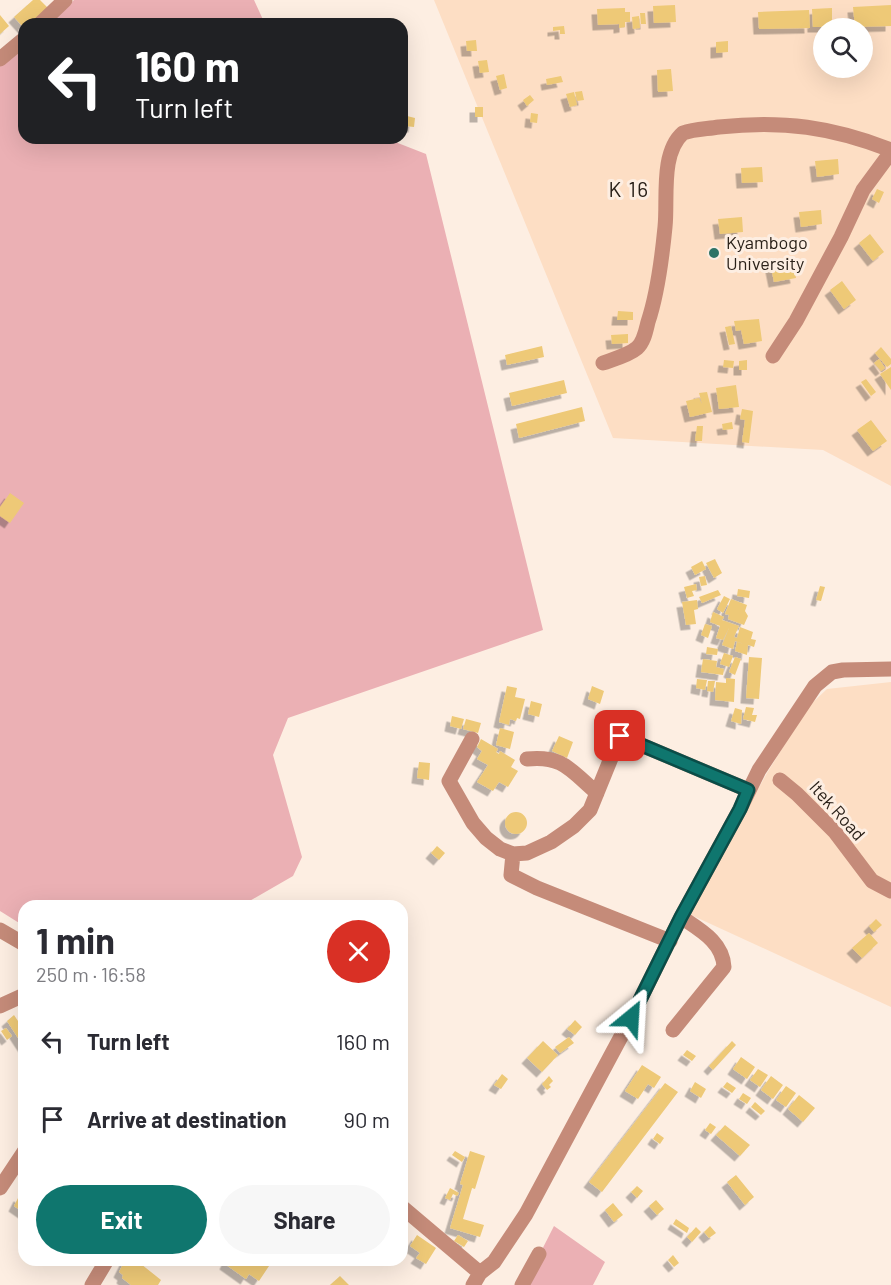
<!DOCTYPE html>
<html lang="en">
<head>
<meta charset="utf-8">
<style>
  :root { --surface:#fff; --page:#f7f7f7; --text:#2b2b33; --muted:#7c7c81; --accent:#0f766e }
  body { margin:0; font-family:Barlow,sans-serif; background:var(--page); color:var(--text); height:100vh; display:flex; flex-direction:column; font-size:22px; white-space:nowrap }
  * { box-sizing:border-box; margin:0 }
  p { font-size:20px; color:var(--muted) }
  .icon { flex:none; width:33px; height:33px; fill:none; stroke:currentColor; stroke-width:2; stroke-linecap:round; stroke-linejoin:round }
  .map { position:relative; flex:1; overflow:hidden }
  .details { position:absolute; left:18px; top:900px; width:390px; height:366px; display:flex; flex-direction:column; background:var(--surface); border-radius:18px; box-shadow:0 6px 24px #0002 }
  .details>* { flex:none }
  .top-card { position:absolute; left:18px; top:18px; width:390px; height:126px; border-radius:18px; box-shadow:0 6px 24px #0002; background:#202124; color:#fff; overflow:hidden }
  .tools { position:absolute; left:813px; top:18px; display:grid; gap:12px }
  .tools a { display:grid; place-items:center; width:60px; height:60px; border-radius:50%; background:var(--surface); box-shadow:0 6px 24px #0002; font-size:30px }
  .pin { position:absolute; display:grid; place-items:center; width:51px; height:51px; color:#fff; margin:-26px; border-radius:12px; box-shadow:0 3px 9px #0006 }
  .me { position:absolute; width:66px; margin:-33px; rotate:27deg; stroke-linejoin:round; filter:drop-shadow(0 0 4px #0008) }
  .turn { display:flex; align-items:center; gap:21px; height:126px; padding:0 18px; font-size:27px }
  .turn .icon { width:78px; height:78px; stroke-width:2.5 }
  .turn b { display:block; font-size:42px; line-height:51px }
  .round { display:grid; place-items:center; flex:none; width:63px; height:63px; border-radius:32px; background:var(--page) }
  .summary { display:flex; align-items:center; justify-content:space-between; height:102px; padding:0 18px }
  h1 { font-size:36px; font-weight:700; line-height:45px }
  .cta { display:flex; gap:12px; margin-top:auto; padding:12px 18px }
  .cta a { flex:1; height:69px; border-radius:36px; background:var(--accent); color:#fff; font-size:24px; font-weight:700; line-height:69px; text-align:center }
  .cta a+a { background:var(--page); color:var(--text) }
  ul { padding:0; list-style:none }
  li { display:flex; align-items:center; gap:18px; height:78px; padding:0 18px }
  li div { flex:1 }
  li b { display:block; font-size:22px }
  li em { font-style:normal }
  .map>svg:first-child { display:block }
  .built { fill:#fddec4; fill-rule:evenodd }
  .green { fill:#ebb0b4 }
  .building { fill:#eec977; filter:url(#shadow) }
  .lines { fill:none; stroke-linecap:round; stroke-linejoin:round }
  .minor { stroke:#c58b79; stroke-width:15 }
  .route-casing { stroke:#0a4d48; stroke-width:15 }
  .route { stroke:#0f766e; stroke-width:10 }
  .poi-dot { fill:#2e7366; stroke:#fdeee2; stroke-width:2 }
  .labels { text-anchor:middle; stroke-width:6; stroke-linejoin:round; paint-order:stroke }
  .poi-label { font-size:18px; fill:#2a2119; stroke:#fdeee2; text-anchor:start }
  .street-label { font-size:18px; fill:#2a2119; stroke:#fdeee2 }
  .quarter-label { font-size:21px; letter-spacing:1.5px; fill:#2a2119; stroke:#fdeee2 }
</style>
</head>
<body>
<div class="map">
<svg width="891" height="1285" viewBox="0 0 891 1285">
  <defs>
    <filter id="shadow"><feDropShadow dx="-5.5" dy="5.5" stdDeviation="0" flood-color="#0004"/></filter>
  </defs>
  <rect width="100%" height="100%" fill="#fdeee2"/>
  <path class="built" d="M434 0H891V486L823 450 613 438ZM824 28H862V68H824Z
    M891 682V1007L689 914 767 773 808 707 827 689Z"/>
  <path class="green" d="M74 0H254L265 24H47Z
    M24 44V138H385L426 154 543 630 288 718 273 755 302 857 293 876 241 906H24V926L0 911V64Z
    M554 1226 605 1262 593 1285H524Z"/>
  <path class="building" d="M33 0H40L49 9 32 24H24V28L14 17Z
    M675 5 676 22 654 23 653 6Z
    M891 5V26L855 27 853 7Z
    M625 8V12H630V22H625V27L619 28V24L598 25 597 9Z
    M832 8V27H813L812 9Z
    M809 10 810 28 759 29 758 12Z
    M640 13H645L646 24H641Z
    M0 15 9 26 0 34Z
    M639 16 640 28 633 29 632 17Z
    M564 26 565 34H560V30L553 31V27Z
    M476 40 477 51H467L466 41Z
    M728 41V52L716 53V42Z
    M487 60 489 72 480 73 478 61Z
    M671 69 673 91 658 92 657 70Z
    M504 74 507 88 500 90 496 76Z
    M561 76 563 82 547 85 546 79Z
    M582 91 584 100 577 101 575 92Z
    M574 92 577 105 570 107 566 94Z
    M530 95 534 100 527 106 523 100Z
    M475 107H483V117H475Z
    M531 113 538 114 537 123 530 122Z
    M407 116 415 118 414 127 405 126Z
    M838 159 839 174 817 177 815 161Z
    M762 167 763 182 742 183 741 168Z
    M877 189 884 192 879 203 872 199Z
    M821 210 822 224 801 227 799 212Z
    M742 217 743 232 720 234 718 219Z
    M870 234 884 252 873 261 859 243Z
    M793 263 796 278 774 282 771 267Z
    M842 281 856 300 844 309 830 290Z
    M618 311 633 312V320H617Z
    M759 319 762 341 744 344 741 330 736 331 734 321Z
    M731 326 735 344 729 345 725 327Z
    M628 334V343L612 344 611 335Z
    M542 346 544 357 507 365 505 355Z
    M881 347 891 359V364L887 367 875 353Z
    M879 359 885 368 881 371 874 363Z
    M724 360 734 361 733 368 723 367Z
    M747 360V370H739V361Z
    M891 367V390L880 374Z
    M866 379 876 392 871 396 861 382Z
    M564 380 567 393 512 406 509 393Z
    M736 385 739 407 719 409 716 388Z
    M707 392 712 412 690 417 686 401 699 398 702 404 699 393Z
    M582 407 585 421 519 438 516 424Z
    M742 409 753 411 749 443 742 442 745 420 740 419Z
    M871 420 887 441 873 451 857 430Z
    M732 422 733 429 723 430 722 424Z
    M697 426H703L702 441H695Z
    M10 493 24 503 10 523 0 516V507Z
    M715 559 722 573 714 578 706 563Z
    M702 561 706 569 695 575 691 567Z
    M705 576 707 585 701 586 699 577Z
    M696 584 697 590 692 591 694 596 687 598 684 587Z
    M820 586 825 587 821 601 816 600Z
    M738 589 750 591 749 598 737 596Z
    M718 590 721 595 702 603 699 597Z
    M724 596 730 599 723 613 717 609Z
    M731 599 747 605 745 611 748 616 744 625 728 619 729 615 725 614Z
    M697 600 698 609 694 610 696 624 686 625 682 602Z
    M713 612 724 617 722 620 739 626 734 637 737 638 740 627 753 632 751 639 756 640 754 647 748 645 747 655 735 651 737 642 744 644 735 641 733 649 722 645 729 628 723 640 716 638 720 626 710 622Z
    M705 624 712 626 708 638 701 635Z
    M707 647 718 649 717 655 706 654Z
    M724 653 733 656 729 667 720 664Z
    M735 657 741 659 735 675 729 672Z
    M749 657 762 658 759 699 746 698Z
    M703 659 717 661 716 667 724 669 723 675 701 672Z
    M726 678 735 679 734 702 715 700 716 682 726 683Z
    M697 679 707 680 705 690 696 688Z
    M708 681H715L713 692 707 691Z
    M507 686 517 688 515 697 525 699 520 719 517 718 516 721 510 719 509 725 499 722Z
    M592 686 604 691 600 704 588 699Z
    M531 701 542 704 539 717 528 714Z
    M746 707 754 708 752 715H757L755 722 743 719Z
    M735 708 742 710 741 724 731 721Z
    M452 716 464 719 461 729 450 726Z
    M466 719 481 723 478 733 463 729Z
    M500 728 514 732 510 749 496 745Z
    M559 736 573 742 567 758 552 751Z
    M481 739 498 749 496 752 499 754 500 751 515 760 511 767 518 771 508 787 499 782 493 791 477 782 488 765 477 759 482 751 477 747Z
    M419 762 430 763 429 780 417 778Z
    M505 823a11 11 0 1 1 22 0a11 11 0 1 1-22 0Z
    M437 846 445 853 439 860 431 853Z
    M876 919 882 925 874 932 869 926Z
    M869 933 878 943 862 958 852 948Z
    M14 1015 24 1030V1047L7 1021Z
    M575 1020 582 1027 575 1035 567 1029Z
    M6 1028 12 1036 7 1040 1 1031Z
    M569 1037 574 1043 560 1053 555 1047Z
    M543 1041 558 1055 542 1072 527 1058Z
    M732 1041 736 1045 713 1070 709 1066Z
    M687 1050 696 1056 692 1061 683 1055Z
    M741 1057 755 1067 747 1079 733 1069Z
    M642 1065 661 1077 654 1088 648 1084 638 1099 625 1091Z
    M758 1069 768 1075 760 1087 750 1080Z
    M502 1074 508 1079 501 1089 494 1085Z
    M549 1076 553 1081 549 1085 551 1087 547 1090 542 1084Z
    M771 1076 783 1085 773 1099 761 1090Z
    M695 1082 706 1089 701 1098 690 1091Z
    M727 1082 736 1088 732 1093 723 1087Z
    M665 1083 678 1092 602 1192 589 1182Z
    M786 1086 796 1093 786 1107 776 1100Z
    M743 1093 751 1098 747 1104 739 1099Z
    M799 1095 815 1108 803 1122 788 1109Z
    M755 1102 765 1111 761 1115 751 1107Z
    M710 1123 716 1127 711 1134 705 1130Z
    M725 1125 750 1145 740 1156 716 1135Z
    M657 1133 664 1138 660 1144 653 1139Z
    M455 1151 465 1157 462 1162 452 1155Z
    M470 1151 485 1156 475 1189 472 1188 463 1219 484 1225 480 1237 450 1228 463 1185 460 1184Z
    M736 1175 754 1197 745 1205 727 1182Z
    M637 1186 643 1191 637 1198 631 1192Z
    M450 1188 459 1193 457 1196 453 1194 450 1200 445 1198Z
    M19 1196 24 1198V1213L14 1206Z
    M656 1200 664 1209 657 1215 649 1206Z
    M613 1203 623 1215 614 1222 605 1210Z
    M676 1219 689 1228 687 1233 673 1224Z
    M710 1226 716 1233 709 1238 704 1232Z
    M696 1227 701 1232 692 1242 687 1237Z
    M417 1235 436 1248 426 1264 416 1258 420 1253 410 1246Z
    M458 1235 468 1241 464 1247 454 1241Z
    M673 1255 679 1263 674 1267 668 1260Z
    M125 1260H136L161 1280 158 1285H131L122 1278 123 1275 119 1272Z
    M227 1260H273L259 1281 249 1274 246 1279 225 1264Z
    M340 1276 349 1285H330Z"/>
  <g class="lines">
    <path class="minor" d="M40 24 65 0
      M0 59 24 39
      M773 356 796 321 841 237 863 190 891 152
      M603 363C614 359 629 355 637 348 644 342 646 330 648 322 658 292 662 258 665 227 668 200 660 153 683 133 694 129 707 129 719 127 783 120 832 127 891 150
      M472 739 449 781 473 823 486 838 500 849 513 854 527 853 551 842 574 826 590 810 620 736 748 790
      M527 759C563 755 571 771 597 793
      M780 780 797 794 835 832 872 881 891 891
      M513 854 511 875 537 888 670 941
      M0 930 24 944
      M0 1006 24 995
      M673 1030 724 967C723 942 700 930 681 917
      M0 1188 24 1152
      M402 1207 480 1273
      M92 1285 107 1260
      M473 1285 480 1273 494 1262 526 1214 631 1018 681 917 740 809 759 770 815 686 832 672 843 670 891 669
      M522 1285 539 1254"/>
  </g>
  <g class="lines">
    <g class="route-casing">
      <path id="route" d="M620 736 748 790 740 809 681 917 631 1018"/>
    </g>
    <use href="#route" class="route"/>
  </g>
  <circle class="poi-dot" cx="714" cy="253" r="6"/>
  <g class="labels">
    <g class="poi-label">
      <text x="726" y="249">Kyambogo<tspan x="726" dy="21">University</tspan></text>
    </g>
    <g class="street-label">
      <text transform="translate(837 811) rotate(48)" y="6">Itek Road</text>
    </g>
    <g class="quarter-label">
      <text x="629" y="197">K 16</text>
    </g>
  </g>
</svg>
<div class="tools">
<a><svg class="icon" aria-label="search" viewBox="0 0 24 24"><circle cx="10" cy="10" r="6"/><path d="M15 15l6 6"/></svg></a>
</div>
<div class="pin" style="left:620px;top:736px;background:#d93025"><svg class="icon" aria-label="arrive" viewBox="0 0 24 24"><path d="M6 21V4h12l-3 4 3 4H6"/></svg></div>
<svg class="me" style="left:631px;top:1018px" viewBox="-20 -20 40 40"><path d="M0-17L14 15 0 8-14 15z" fill="#0f766e" stroke="#fff" stroke-width="4"/></svg>
<div class="top-card">
<div class="turn"><svg class="icon" aria-label="left" viewBox="0 0 24 24"><path d="M17 20v-9H6M10 6l-5 5 5 5"/></svg><div><b>160 m</b>Turn left</div></div>
</div>
<section class="details">
<div class="summary"><div><h1>1 min</h1><p>250 m · 16:58</p></div><a class="round" style="background:#d93025;color:#fff"><svg class="icon" aria-label="close" viewBox="0 0 24 24"><path d="M6 6l12 12M18 6L6 18"/></svg></a></div>
<ul>
<li><svg class="icon" aria-label="left" viewBox="0 0 24 24"><path d="M17 20v-9H6M10 6l-5 5 5 5"/></svg><div><b>Turn left</b></div><em>160 m</em></li>
<li><svg class="icon" aria-label="arrive" viewBox="0 0 24 24"><path d="M6 21V4h12l-3 4 3 4H6"/></svg><div><b>Arrive at destination</b></div><em>90 m</em></li>
</ul>
<div class="cta"><a>Exit</a><a>Share</a></div>
</section>
</div>
</body>
</html>
